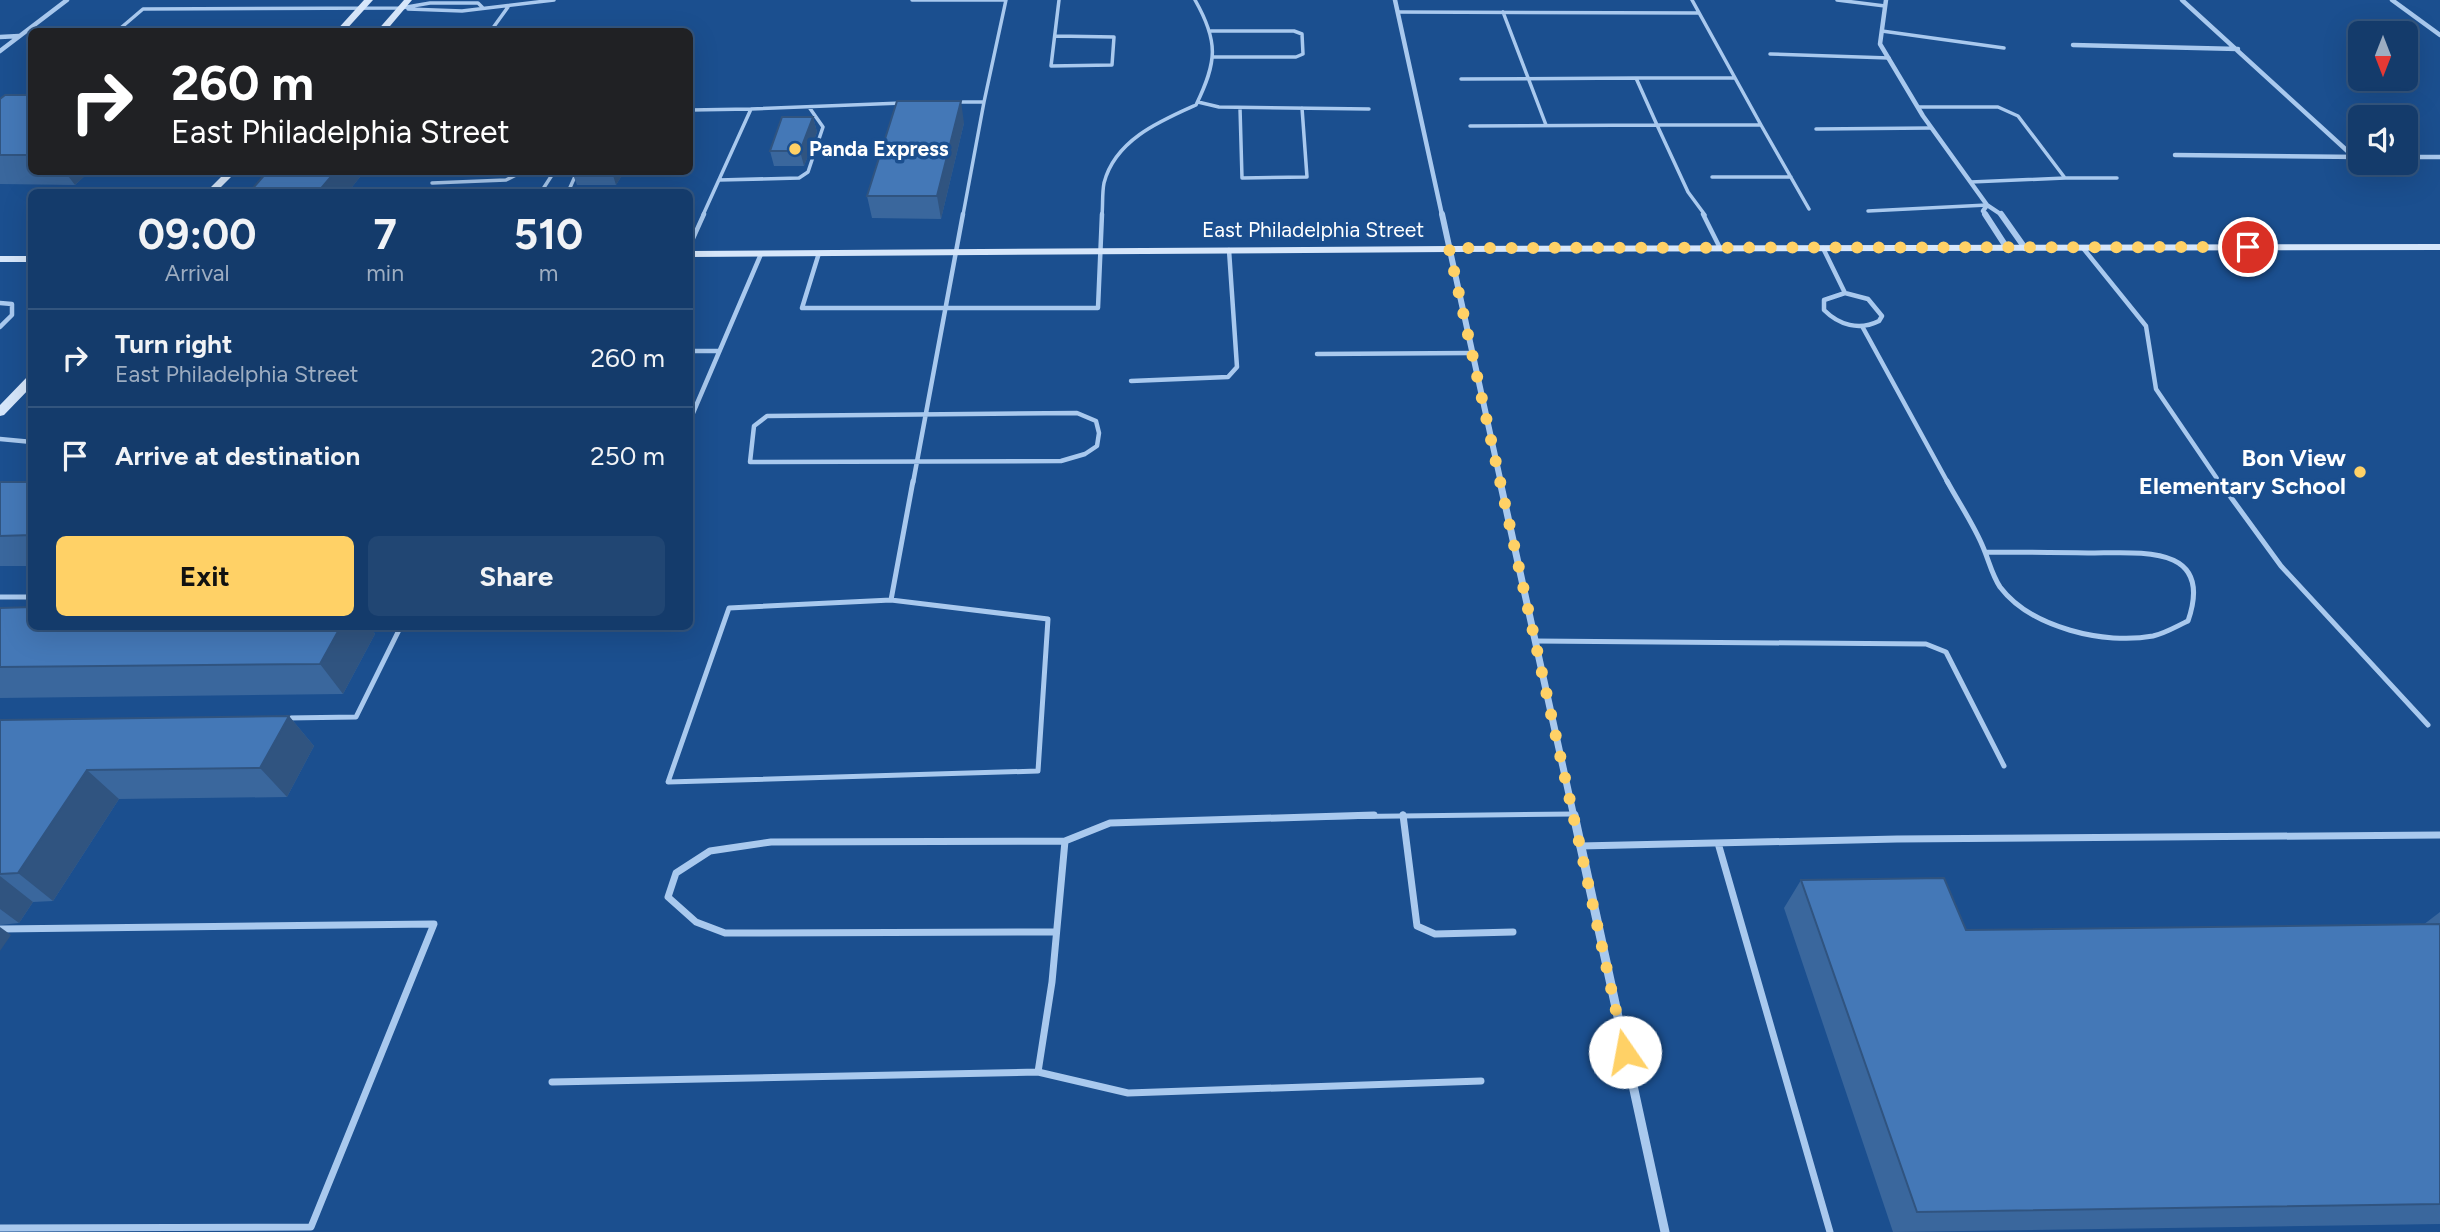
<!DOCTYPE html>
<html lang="en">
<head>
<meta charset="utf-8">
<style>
  :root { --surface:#143b6b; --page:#214673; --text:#f1f3f6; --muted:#9dadc1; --line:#33557e; --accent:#ffd166 }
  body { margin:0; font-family:Figtree,sans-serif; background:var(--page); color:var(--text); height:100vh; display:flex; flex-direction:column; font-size:26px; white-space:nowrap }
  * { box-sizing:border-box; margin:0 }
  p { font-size:23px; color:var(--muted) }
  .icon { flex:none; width:38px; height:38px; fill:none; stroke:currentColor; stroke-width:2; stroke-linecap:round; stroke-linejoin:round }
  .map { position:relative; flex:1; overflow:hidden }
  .sheet { position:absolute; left:28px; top:189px; width:665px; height:441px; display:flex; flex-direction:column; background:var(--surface); border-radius:10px; box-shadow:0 7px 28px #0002,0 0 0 2px var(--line) }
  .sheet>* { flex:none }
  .guide { position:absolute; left:28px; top:28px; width:665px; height:147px; border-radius:10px; box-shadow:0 7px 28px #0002,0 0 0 2px var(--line); background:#202124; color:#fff; overflow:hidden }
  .needle { width:46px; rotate:180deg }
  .controls { position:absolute; left:2348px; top:21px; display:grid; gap:14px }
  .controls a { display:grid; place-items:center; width:70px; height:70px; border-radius:10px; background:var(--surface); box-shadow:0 7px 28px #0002,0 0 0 2px var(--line); font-size:35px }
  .pin { position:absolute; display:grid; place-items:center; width:60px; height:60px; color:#fff; margin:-30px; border:4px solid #fff; border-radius:50%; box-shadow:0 2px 7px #0007 }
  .me { position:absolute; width:77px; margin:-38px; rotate:348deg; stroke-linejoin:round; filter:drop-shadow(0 0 5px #0008) }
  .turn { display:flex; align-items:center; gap:24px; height:147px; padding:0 28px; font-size:32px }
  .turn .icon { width:91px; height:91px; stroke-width:2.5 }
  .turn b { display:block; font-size:49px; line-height:60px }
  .eta { display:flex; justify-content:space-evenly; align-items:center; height:119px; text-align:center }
  .eta b { font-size:42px; font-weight:700; line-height:49px }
  .cta { display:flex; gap:14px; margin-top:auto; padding:14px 28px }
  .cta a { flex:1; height:80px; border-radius:10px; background:var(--accent); color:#111; font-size:28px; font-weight:700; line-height:80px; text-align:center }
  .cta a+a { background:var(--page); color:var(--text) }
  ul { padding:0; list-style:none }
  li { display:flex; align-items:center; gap:21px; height:98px; padding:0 28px; border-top:2px solid var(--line) }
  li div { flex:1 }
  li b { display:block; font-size:26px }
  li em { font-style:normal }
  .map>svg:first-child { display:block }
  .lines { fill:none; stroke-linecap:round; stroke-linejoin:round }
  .lane-far3 { stroke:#a9c9ee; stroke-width:3.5 }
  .lane-far2 { stroke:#a9c9ee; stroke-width:4.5 }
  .lane-far1 { stroke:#a9c9ee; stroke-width:5 }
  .lane { stroke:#a9c9ee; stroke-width:7 }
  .street-far3 { stroke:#a9c9ee; stroke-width:4.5 }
  .street-far2 { stroke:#a9c9ee; stroke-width:6 }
  .street-far1 { stroke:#a9c9ee; stroke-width:7 }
  .street { stroke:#a9c9ee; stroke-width:9 }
  .secondary { fill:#d6e6fa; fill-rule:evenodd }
  .wall { fill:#3a679d }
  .shaded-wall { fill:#305480 }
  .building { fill:#4478b7; stroke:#305480; stroke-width:2 }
  .route { stroke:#ffd166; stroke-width:12; stroke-dasharray:0 21.6 }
  .poi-dot { fill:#ffd166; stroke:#1b4f8f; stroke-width:2.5 }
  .labels { text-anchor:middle; stroke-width:7; stroke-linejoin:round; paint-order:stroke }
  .far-poi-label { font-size:21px; font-weight:bold; fill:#fff; stroke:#1b4f8f; text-anchor:start }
  .far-street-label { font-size:21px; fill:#fff; stroke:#1b4f8f }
  .poi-label { font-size:24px; font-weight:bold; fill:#fff; stroke:#1b4f8f; text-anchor:end }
</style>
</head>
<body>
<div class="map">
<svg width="2440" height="1232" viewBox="0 0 2440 1232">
  <rect width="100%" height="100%" fill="#1b4f8f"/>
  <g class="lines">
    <path class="lane-far3" d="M912 0H1005
      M1692 0 1761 125H1657L1688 192 1705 215
      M1837 0 1885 6
      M408 9 462 11 554 0
      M1398 12 1699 13
      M1503 12 1546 125
      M1211 31H1294L1302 34 1303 54 1296 57H1214
      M1882 31 2004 48
      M116 32 143 9 401 8 430 3H478L482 7
      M490 32 508 7
      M1056 36 1114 37 1112 65 1051 66 1059 0
      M1770 54 1889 58
      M1636 78H1735
      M1461 79 1636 78 1657 125 1470 126
      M954 102H984L963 215
      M984 102 1006 0
      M1198 102 1219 107 1369 109
      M1918 107H1998L2018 116 2065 178 1971 182
      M1240 108 1242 178 1307 177 1302 108
      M751 109 902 103
      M690 110 751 109 703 215
      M1761 125 1809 209
      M1816 129 1931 128
      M1712 177H1791
      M2065 178H2117
      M719 180 799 178 808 172 823 127 809 107
      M432 183 506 180 522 172
      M541 192 554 172
      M568 192 577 172
      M1868 211 1987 205
      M1102 215C1103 205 1102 193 1104 183 1115 140 1160 121 1196 105 1217 62 1219 42 1195 0"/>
    <path class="lane-far2" d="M1703 214 1720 248
      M690 245 704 214
      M1823 248 1845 293
      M2083 248 2146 326 2156 389 2220 483
      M819 253 802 308H1098L1102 214
      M1845 293 1868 299 1882 316 1879 321C1859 331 1839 325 1824 310V300Z
      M0 303 12 304V315L0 327
      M1862 326 1948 483
      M690 351H719
      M1317 354 1472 353
      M1131 381 1228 377 1237 367 1229 250
      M1077 413 1096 421 1099 433 1097 446 1085 454 1061 461 750 462 754 426 767 416Z
      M690 420 761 254
      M0 439 32 442
      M913 483 963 214"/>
    <path class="lane-far1" d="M1947 481C1959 503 1974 525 1983 547 1989 561 1992 575 2000 587 2031 628 2105 645 2153 636 2166 633 2177 626 2188 621 2215 543 2139 553 2088 553 2054 552 2019 552 1985 552
      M2219 481 2281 566 2428 725
      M0 597H32
      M891 600 1048 619 1038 771 668 782 729 608Z
      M891 600 913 481
      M1535 641 1926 644 1946 652 2004 766
      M287 718 356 717 401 626
      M1403 814V817
      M1317 817 1573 814"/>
    <path class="lane" d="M1374 815 1110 823 1065 841 1052 982 1038 1072 1128 1093 1481 1081
      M1403 815 1417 926 1435 934 1513 932
      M1718 843 1830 1232
      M1580 846 1897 839 2440 835
      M0 929 434 924 311 1227 0 1228
      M1056 932 725 933 696 922 668 897 676 873 710 851 771 842 1065 841
      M552 1082 1038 1072"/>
    <path class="street-far3" d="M1395 0 1442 215
      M1886 0 1880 44 1923 116 1987 205 2002 215
      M2182 0 2354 157
      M2392 0 2440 35
      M0 37 19 36
      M2073 45 2238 49
      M0 51 67 0
      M2175 155 2361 157
      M2406 157H2440
      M1986 215 1983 211 1987 205"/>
    <path class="street-far2" d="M1442 214 1501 483
      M1985 214 2007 248
      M2001 214 2025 248"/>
    <path class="street-far1" d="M1500 481 1574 817"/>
    <path class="street" d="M1574 815 1665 1232"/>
    <path class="secondary" d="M364 0H373L344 32H335Z
      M404 0H412L385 32H376Z
      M226 172H236L216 192H206Z
      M2440 244V250L1449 252 690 257V251L1449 246Z
      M0 256H32V262H0Z
      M32 375V386L4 415 0 416V405L28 376Z"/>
  </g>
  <path class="wall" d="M32 95V172H89L75 185 0 184V99Z
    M813 117 817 132 804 166H774L770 151Z
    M964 123 941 219 872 218 867 196Z
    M364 172 348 192H255L253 188Z
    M481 172H513L510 173H482Z
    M572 172H624L616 185H577Z
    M0 482H32V566H0Z
    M0 608 32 626H370L375 634 343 694 0 698Z
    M289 716 314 746 287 797 119 799 53 901 33 902 19 923 0 925V720Z
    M1801 880 1966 930 2423 925 2440 912V1224L1893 1232 1784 908Z"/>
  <path class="shaded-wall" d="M961 101 964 123 941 219 937 196Z
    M813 117 817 132 804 166 800 151Z
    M65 172H89L75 185Z
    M335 172H364L348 192H318Z
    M612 172H624L616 185Z
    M341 626H370L375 634 343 694 320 664Z
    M289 716 314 746 287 797 260 768Z
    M87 770 119 799 53 901 18 873Z
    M0 876 33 902 19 923 0 909Z
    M0 927 11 935 0 951Z"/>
  <path class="building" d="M5 95H32V155H0V99Z
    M897 101H961L937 196H867Z
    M782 117H813L800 151H770Z
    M267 172H335L318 192H268L272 188H253Z
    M0 482H32V535L0 536Z
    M32 607V626H341L320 664 0 667V608Z
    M289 716 260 768 87 770 18 873 0 874V720Z
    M1944 878 1966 930 2440 924V1204L1917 1212 1801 880Z"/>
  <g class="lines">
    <path class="route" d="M1625 1052 1449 248 2248 247"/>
  </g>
  <g class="poi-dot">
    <circle cx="795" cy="149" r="7"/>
    <circle cx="2360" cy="472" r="7"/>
  </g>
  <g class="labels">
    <g class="far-poi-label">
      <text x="809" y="156">Panda Express</text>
    </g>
    <g class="far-street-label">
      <text x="1313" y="237">East Philadelphia Street</text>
    </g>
    <g class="poi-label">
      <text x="2346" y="466">Bon View<tspan x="2346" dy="28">Elementary School</tspan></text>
    </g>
  </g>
</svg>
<div class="controls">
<a><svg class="needle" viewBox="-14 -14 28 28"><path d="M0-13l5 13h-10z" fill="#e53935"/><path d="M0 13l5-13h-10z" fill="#9dadc1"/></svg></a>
<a><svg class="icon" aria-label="sound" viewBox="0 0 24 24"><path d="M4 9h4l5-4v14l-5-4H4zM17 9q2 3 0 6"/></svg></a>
</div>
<div class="pin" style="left:2248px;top:247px;background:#d93025"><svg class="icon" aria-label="arrive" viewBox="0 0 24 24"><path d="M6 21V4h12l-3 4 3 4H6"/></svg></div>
<svg class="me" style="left:1625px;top:1052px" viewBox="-20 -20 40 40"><circle r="19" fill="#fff"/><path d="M0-13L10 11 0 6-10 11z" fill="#ffd166"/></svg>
<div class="guide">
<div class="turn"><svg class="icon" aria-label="right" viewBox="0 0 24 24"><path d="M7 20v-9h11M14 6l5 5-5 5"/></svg><div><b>260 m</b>East Philadelphia Street</div></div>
</div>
<section class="sheet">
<div class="eta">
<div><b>09:00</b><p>Arrival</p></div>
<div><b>7</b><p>min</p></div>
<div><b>510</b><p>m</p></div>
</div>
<ul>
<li><svg class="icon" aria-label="right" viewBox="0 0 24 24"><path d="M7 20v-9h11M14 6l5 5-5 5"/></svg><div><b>Turn right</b><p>East Philadelphia Street</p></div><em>260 m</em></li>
<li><svg class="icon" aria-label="arrive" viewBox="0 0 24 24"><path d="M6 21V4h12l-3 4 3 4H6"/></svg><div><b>Arrive at destination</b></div><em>250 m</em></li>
</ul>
<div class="cta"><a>Exit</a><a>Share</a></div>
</section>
</div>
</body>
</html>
